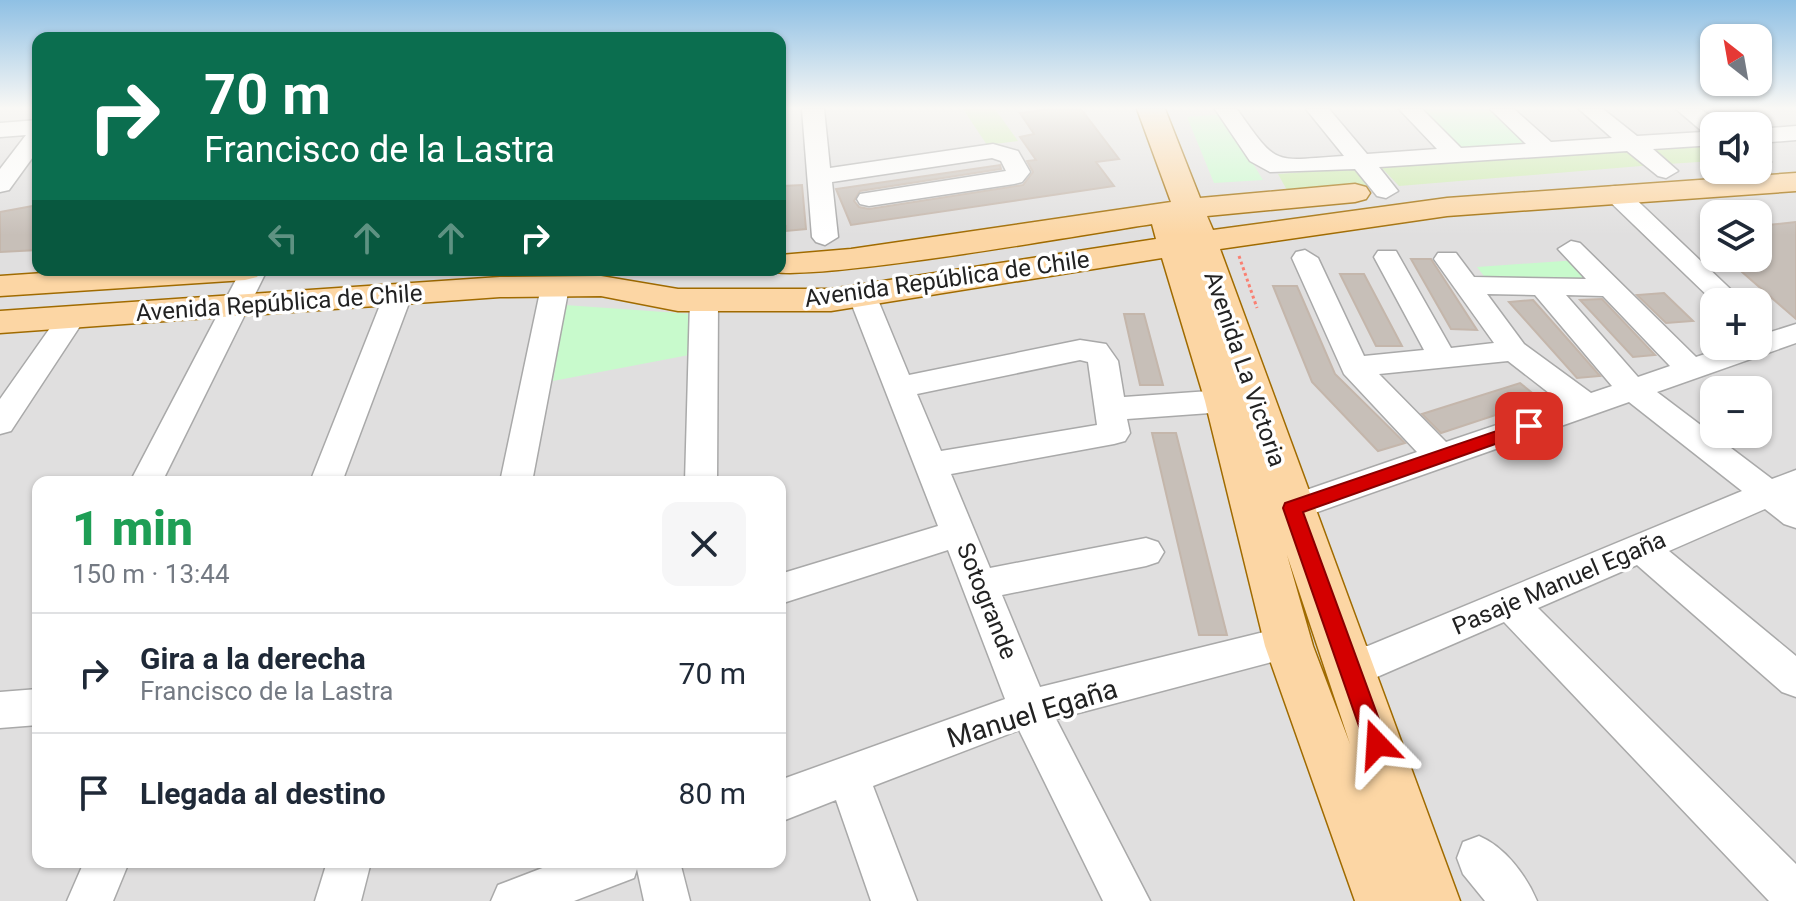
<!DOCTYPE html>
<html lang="es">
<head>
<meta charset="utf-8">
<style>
  :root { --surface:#fff; --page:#f6f6f7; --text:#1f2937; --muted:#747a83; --line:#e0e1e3 }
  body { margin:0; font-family:Roboto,sans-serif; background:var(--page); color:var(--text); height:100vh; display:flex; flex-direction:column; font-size:30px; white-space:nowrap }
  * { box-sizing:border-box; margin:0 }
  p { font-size:26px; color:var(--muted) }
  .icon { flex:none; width:44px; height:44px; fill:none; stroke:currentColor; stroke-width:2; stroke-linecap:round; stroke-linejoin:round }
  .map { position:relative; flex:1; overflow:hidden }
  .drawer { position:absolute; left:32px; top:476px; width:754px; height:392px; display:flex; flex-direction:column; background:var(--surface); border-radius:16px; box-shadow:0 2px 6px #0004 }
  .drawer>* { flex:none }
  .hud { position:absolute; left:32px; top:32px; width:754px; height:244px; border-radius:16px; box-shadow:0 2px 6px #0004; background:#0b6e4f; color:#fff; overflow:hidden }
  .needle { width:52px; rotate:329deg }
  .fabs { position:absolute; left:1700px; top:24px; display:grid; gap:16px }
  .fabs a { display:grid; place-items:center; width:72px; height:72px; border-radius:16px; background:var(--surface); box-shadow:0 2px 6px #0004; font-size:40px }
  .pin { position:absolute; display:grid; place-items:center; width:68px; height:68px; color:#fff; margin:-34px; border-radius:16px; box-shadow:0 4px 12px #0006 }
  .me { position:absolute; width:88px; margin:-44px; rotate:340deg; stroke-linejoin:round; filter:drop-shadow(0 0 6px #0008) }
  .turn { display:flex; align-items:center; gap:28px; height:168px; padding:0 40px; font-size:36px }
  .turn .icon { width:104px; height:104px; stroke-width:2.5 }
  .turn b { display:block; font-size:56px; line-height:68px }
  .lanes { display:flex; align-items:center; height:76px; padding:0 40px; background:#0003; justify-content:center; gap:40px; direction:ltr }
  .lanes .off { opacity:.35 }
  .round { display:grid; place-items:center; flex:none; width:84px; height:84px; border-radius:16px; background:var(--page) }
  .headline { display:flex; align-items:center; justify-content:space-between; height:136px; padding:0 40px }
  h1 { font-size:48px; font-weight:800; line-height:60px; color:#1e9e55 }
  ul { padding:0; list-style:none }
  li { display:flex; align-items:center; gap:24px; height:120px; padding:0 40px; border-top:2px solid var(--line) }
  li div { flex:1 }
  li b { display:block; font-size:30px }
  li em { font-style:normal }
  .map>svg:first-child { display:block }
  .residential { fill:#e0dfdf; fill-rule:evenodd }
  .grass { fill:#cdebb0 }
  .park { fill:#c8facc }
  .building { fill:#c7bfb8; stroke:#c4b6ab; stroke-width:2 }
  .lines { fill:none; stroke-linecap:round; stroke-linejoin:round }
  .minor-casing { stroke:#a9a9a9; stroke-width:3 }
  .major-casing { stroke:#a06b00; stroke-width:3 }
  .path { stroke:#fa8072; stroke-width:3; stroke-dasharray:3 3; stroke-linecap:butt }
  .minor { fill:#fff; fill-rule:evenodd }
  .major { fill:#fcd6a4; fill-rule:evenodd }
  .route { fill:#d40000; stroke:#8a0000; stroke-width:2 }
  .labels { text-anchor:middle; stroke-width:7; stroke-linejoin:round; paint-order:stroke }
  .street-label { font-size:24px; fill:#222; stroke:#fff }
  .near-street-label { font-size:28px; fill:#222; stroke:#fff }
</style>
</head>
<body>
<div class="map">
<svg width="1796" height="901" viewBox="0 0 1796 901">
  <rect width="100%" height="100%" fill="#f2efe9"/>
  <path class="residential" d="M0 109H38V270H780V109H1796V901H0ZM1714 126H1758V170H1714ZM1714 214H1758V258H1714ZM1714 302H1758V346H1714ZM1714 390H1758V434H1714ZM38 482H780V862H38Z"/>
  <path class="grass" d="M963 109H995L1018 141 987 145Z
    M1714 143V161L1668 164 1648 147Z
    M1631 149 1653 165 1399 186 1380 166Z
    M1359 168 1372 187 1288 192 1278 174Z"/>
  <path class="park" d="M1412 109H1488L1535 152 1459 156Z
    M1223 114 1263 180 1214 183 1187 117Z
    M1578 260 1609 292 1494 289 1477 267Z
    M565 305 693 314 689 355 553 381Z"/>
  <path class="building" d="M1050 109H1081L1119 159 1096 162 1114 186 851 225 836 189 1000 165 1001 169 860 191 854 201 859 207 869 209 1023 185 1033 172 1027 161 1036 160 1020 137 1034 134 1020 113Z
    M802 185 806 229 786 231V226H780V191L784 190 783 186Z
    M38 205V250L0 252V212Z
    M1796 222V319L1726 258H1758V226Z
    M1411 259H1431L1477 330 1451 329Z
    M1340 274H1364L1402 346H1376Z
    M1273 286H1297L1335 374 1405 443 1378 451 1312 382Z
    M1664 293 1693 321 1666 323 1637 295Z
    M1602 299 1655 355 1633 357 1580 300Z
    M1533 300 1572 344 1600 376 1577 378 1509 302Z
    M1124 314H1144L1163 385H1140Z
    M1520 383 1541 400 1441 433 1422 414Z
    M1152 433H1176L1227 635H1199Z"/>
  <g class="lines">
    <g class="minor-casing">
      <path id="minor" d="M802 109H824L830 168 993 144 1018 151 1030 172 1022 182 1014 184 869 206 860 204 857 199 860 194 1006 171 1001 161 992 158 832 182 838 237 825 245 816 242 812 237Z
        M1215 109H1237C1279 169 1273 160 1344 156L1306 109H1329L1367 154 1437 149 1399 109H1422L1461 148 1526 144 1490 109H1514L1551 142 1612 138 1579 109H1603L1637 136 1703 132 1676 109H1701L1722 126H1714V145L1653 149 1678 171 1666 178 1658 176 1627 151 1379 167 1398 191 1386 198 1377 196 1355 169 1270 172 1250 161Z
        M38 120V150L9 190 0 192V169L26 135 0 137V123Z
        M1796 126V140L1758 143V129Z
        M1758 155 1767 157 1771 162 1767 167 1758 169Z
        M1615 186 1624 188 1744 302H1714L1606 198 1603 193 1606 188Z
        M1571 241 1580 243 1696 357 1729 346H1758V336L1796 324V343L1657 392 1772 479 1796 470V528L1784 524 1765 509 1669 551 1796 656V697L1782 692 1637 565 1538 608 1796 864V901H1769L1504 622 1370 680 1333 674 1328 662 1333 650 1347 645 1368 646 1742 491 1629 402 1292 521 1280 517 1275 508 1280 499 1417 452 1344 374 1292 258 1296 252 1305 250 1318 258 1364 356 1424 350 1374 257 1378 251H1396L1451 348 1494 343 1434 259 1438 253H1456L1474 277 1586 279 1558 249ZM1487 294 1535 295 1612 386 1591 393 1524 344ZM1566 295 1603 296 1670 366 1638 377ZM1508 361 1562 403 1446 442 1379 374Z
        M241 270H267L162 482H130Z
        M555 279 565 281 569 287 532 482H500L541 287 545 281Z
        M398 286 408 289 412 295 342 482H310L384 295 388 289Z
        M862 286 872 289 876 295 909 375 1080 340 1106 344 1118 361 1124 397 1224 390 1235 393 1239 401 1235 409 1224 412 1127 419 1130 433 1125 441 1114 444 951 474 990 568 1146 538 1158 542 1164 552 1158 562 1146 566 1002 595 1040 687 1272 630 1302 634 1308 646 1302 658 1272 662 1056 719 1150 901H1103L1019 730 873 786 917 901H871L836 800 780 822V780L1005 699 948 550 780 604V574L938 526 848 295 852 289ZM1080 360 1088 362 1097 425 941 451 917 394Z
        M704 292 714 295 718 301 717 482H685L690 301 694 295Z
        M72 308 82 311 86 317 11 431 0 434V399L62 311Z
        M38 689V725L0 728V692Z
        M1479 836C1505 847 1526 875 1537 901H1485L1463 874 1457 858 1463 842Z
        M84 862H129L113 901H67Z
        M327 862H371L361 901H315Z
        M558 862H680L690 901H644L637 869 634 878 574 901H491L498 885Z"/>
    </g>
    <g class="major-casing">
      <path id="major" d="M1137 109H1165L1200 198 1355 184 1366 187 1370 193 1366 199 1355 202 1207 216 1213 230 1447 198 1796 173V191L1447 216 1220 249 1460 901H1355L1265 646 1205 401 1162 258 831 311H678L601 296 500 297 0 333V311L500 277 601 276 678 289H831L1156 239 1152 224C1099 232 794 286 767 270H780V255L851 249 1171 202ZM1287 555 1350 744 1313 646Z
        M87 270H262L257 277 245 280 0 296V276Z"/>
    </g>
    <path class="path" d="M1239 256 1257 308"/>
    <use href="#minor" class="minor"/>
    <use href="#major" class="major"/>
  </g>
  <linearGradient id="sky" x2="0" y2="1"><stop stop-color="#8fc0e4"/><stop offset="0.46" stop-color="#f9f8f5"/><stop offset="1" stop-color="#f9f8f5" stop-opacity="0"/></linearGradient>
  <rect width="1796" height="235" fill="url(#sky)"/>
  <path class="route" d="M1529 420 1537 426 1535 430 1303 512 1388 744 1385 752 1377 755 1368 752 1283 508 1285 503Z"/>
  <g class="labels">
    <g class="street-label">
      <text transform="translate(947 279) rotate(-8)" y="8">Avenida República de Chile</text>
      <text transform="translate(279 303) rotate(-4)" y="8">Avenida República de Chile</text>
      <text transform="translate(1245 369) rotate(71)" y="8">Avenida La Victoria</text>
      <text transform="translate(1559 583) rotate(-23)" y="8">Pasaje Manuel Egaña</text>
      <text transform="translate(987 601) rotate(68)" y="8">Sotogrande</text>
    </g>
    <g class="near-street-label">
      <text transform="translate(1032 713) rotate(-17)" y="10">Manuel Egaña</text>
    </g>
  </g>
</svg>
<div class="fabs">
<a><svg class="needle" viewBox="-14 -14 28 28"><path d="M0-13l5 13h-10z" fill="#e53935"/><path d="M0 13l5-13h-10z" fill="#747a83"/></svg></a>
<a><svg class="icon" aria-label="sound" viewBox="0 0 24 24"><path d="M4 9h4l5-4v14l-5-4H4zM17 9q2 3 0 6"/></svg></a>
<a><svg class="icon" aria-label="layers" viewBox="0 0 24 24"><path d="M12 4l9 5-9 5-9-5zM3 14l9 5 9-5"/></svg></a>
<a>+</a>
<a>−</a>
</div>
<div class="pin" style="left:1529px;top:426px;background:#d93025"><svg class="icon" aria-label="arrive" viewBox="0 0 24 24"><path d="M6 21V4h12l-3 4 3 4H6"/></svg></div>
<svg class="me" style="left:1377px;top:744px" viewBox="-20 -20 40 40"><path d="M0-17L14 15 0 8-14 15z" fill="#d40000" stroke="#fff" stroke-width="4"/></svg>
<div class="hud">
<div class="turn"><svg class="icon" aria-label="right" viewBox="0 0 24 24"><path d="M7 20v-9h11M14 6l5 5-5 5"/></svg><div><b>70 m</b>Francisco de la Lastra</div></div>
<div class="lanes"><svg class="icon off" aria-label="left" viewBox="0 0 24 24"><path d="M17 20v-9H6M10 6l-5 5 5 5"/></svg><svg class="icon off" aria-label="ahead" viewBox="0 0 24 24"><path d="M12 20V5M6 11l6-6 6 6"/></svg><svg class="icon off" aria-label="ahead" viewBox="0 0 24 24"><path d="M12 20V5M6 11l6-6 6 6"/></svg><svg class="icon" aria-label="right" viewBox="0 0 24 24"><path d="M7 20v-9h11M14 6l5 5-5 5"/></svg></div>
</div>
<section class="drawer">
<div class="headline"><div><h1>1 min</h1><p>150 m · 13:44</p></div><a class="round"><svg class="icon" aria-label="close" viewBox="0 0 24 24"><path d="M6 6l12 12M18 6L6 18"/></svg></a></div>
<ul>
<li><svg class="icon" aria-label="right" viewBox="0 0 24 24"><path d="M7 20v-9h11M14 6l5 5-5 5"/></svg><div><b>Gira a la derecha</b><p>Francisco de la Lastra</p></div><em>70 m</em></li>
<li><svg class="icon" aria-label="arrive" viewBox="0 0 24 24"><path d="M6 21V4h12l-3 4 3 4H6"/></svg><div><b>Llegada al destino</b></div><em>80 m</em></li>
</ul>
</section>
</div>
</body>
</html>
